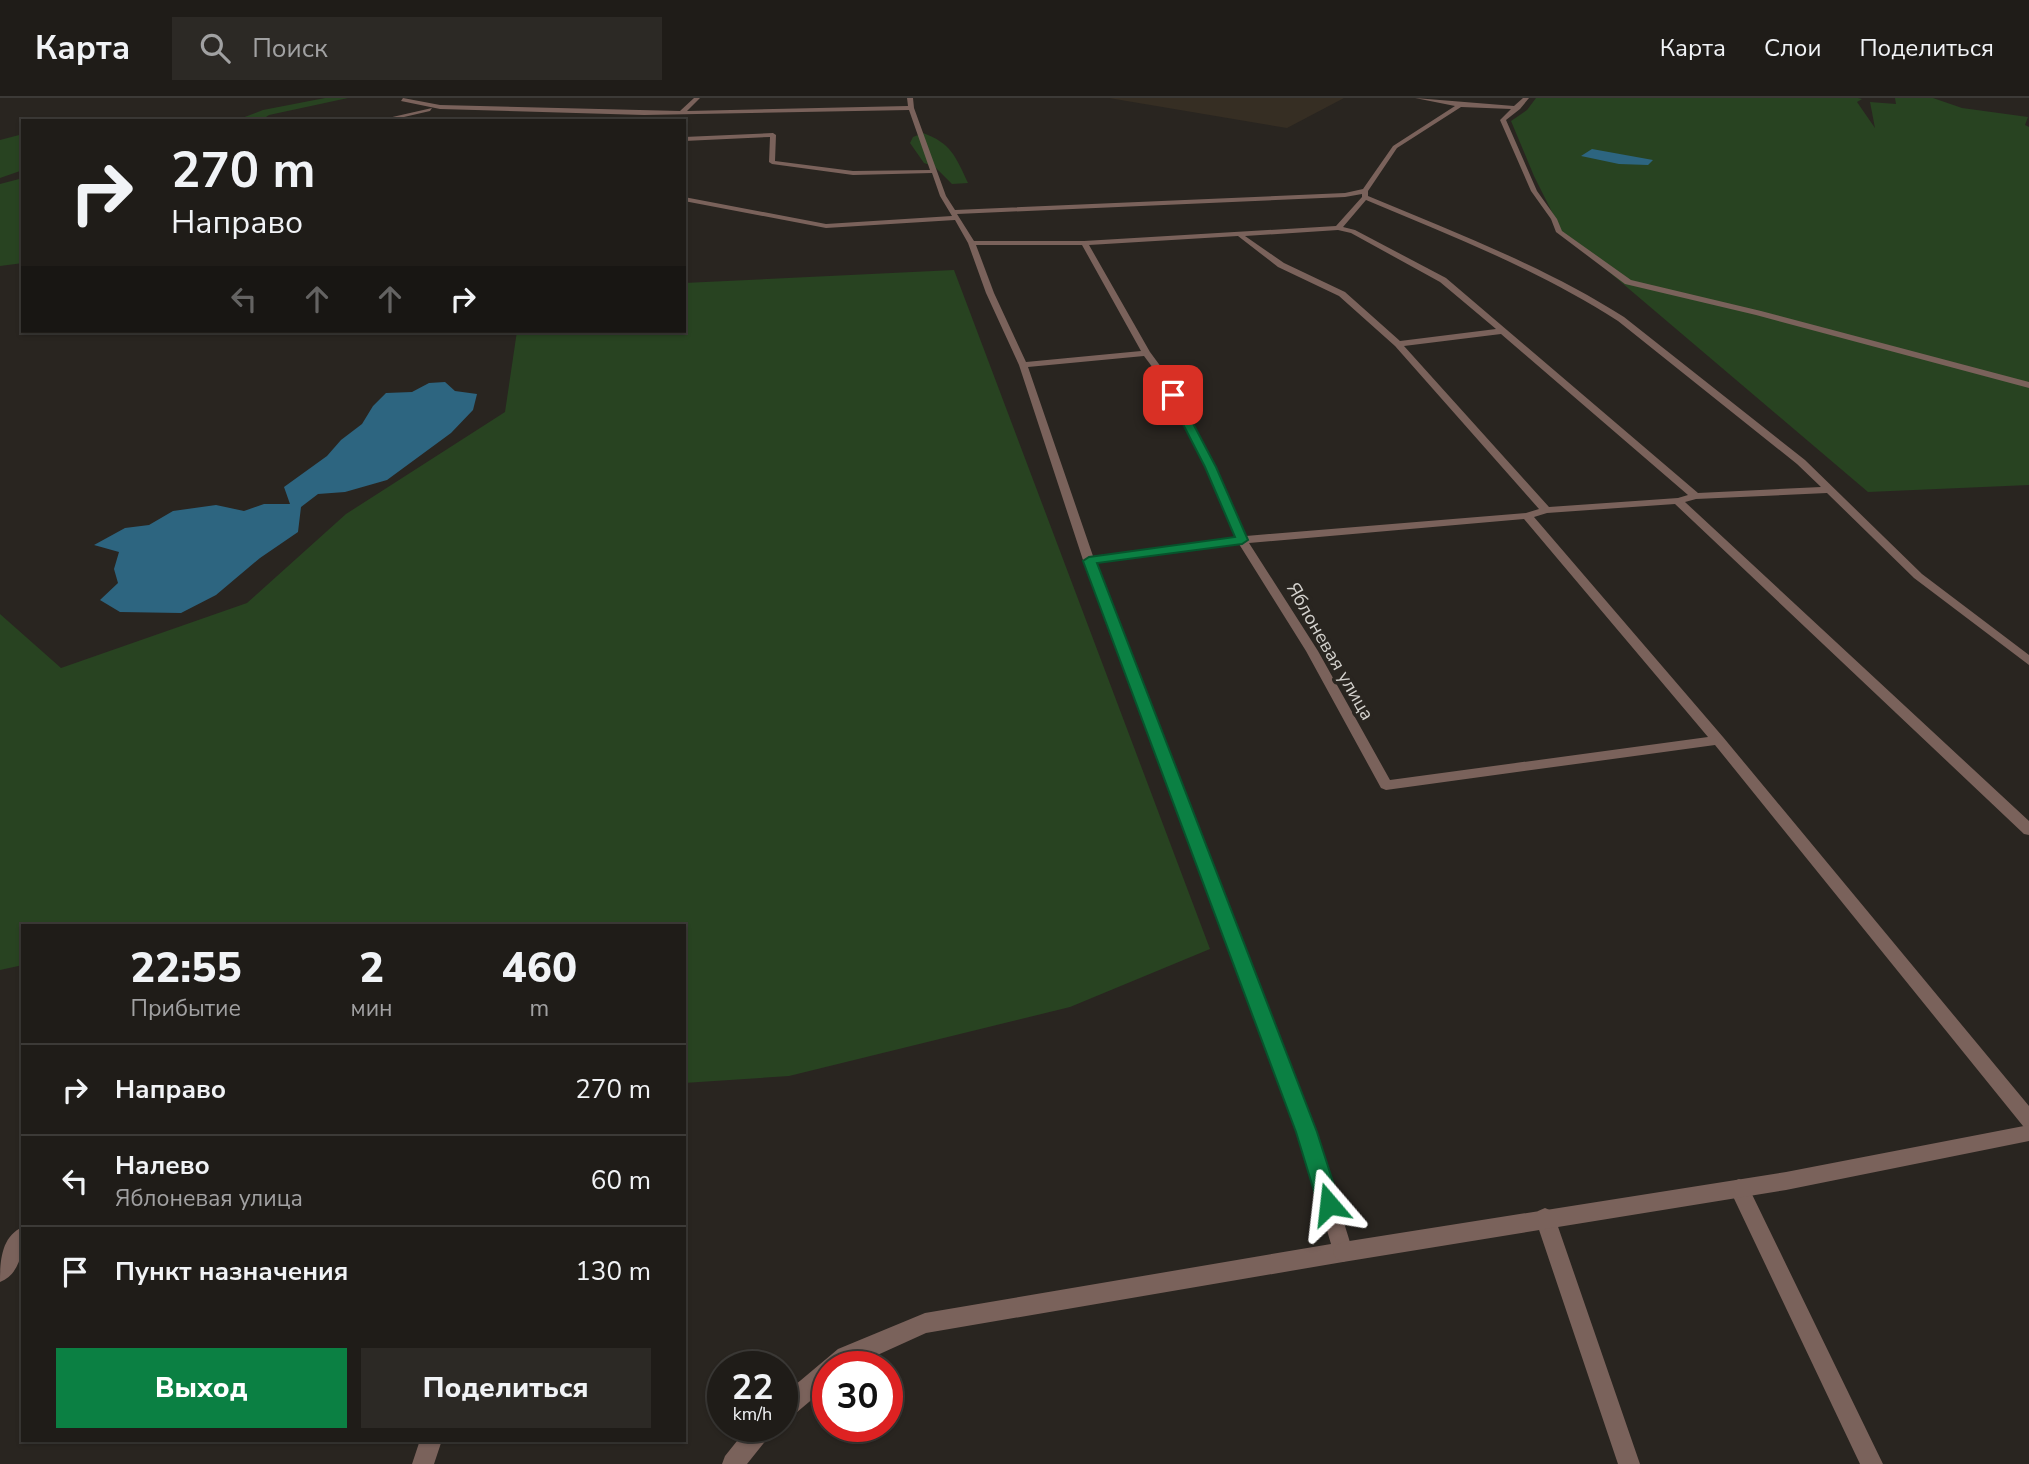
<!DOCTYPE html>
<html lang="ru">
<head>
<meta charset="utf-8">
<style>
  :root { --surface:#1f1c18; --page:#2c2925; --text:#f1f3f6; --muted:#a1a1a2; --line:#3c3a37; --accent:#0b8043 }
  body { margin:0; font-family:"Nunito Sans",sans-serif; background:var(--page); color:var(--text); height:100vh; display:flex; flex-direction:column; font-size:26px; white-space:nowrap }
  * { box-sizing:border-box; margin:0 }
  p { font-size:23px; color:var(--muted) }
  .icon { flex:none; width:38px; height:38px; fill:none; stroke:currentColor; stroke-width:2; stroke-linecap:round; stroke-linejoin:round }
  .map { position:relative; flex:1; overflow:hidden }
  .details { position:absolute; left:21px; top:826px; width:665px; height:518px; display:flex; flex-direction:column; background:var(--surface); border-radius:0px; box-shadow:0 2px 5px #0004,0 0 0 2px var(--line) }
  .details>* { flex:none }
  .top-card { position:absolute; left:21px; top:21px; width:665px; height:214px; border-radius:0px; box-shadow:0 2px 5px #0004,0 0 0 2px var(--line); background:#1f1c18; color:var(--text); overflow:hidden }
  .speed { position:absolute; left:707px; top:1253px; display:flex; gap:14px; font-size:35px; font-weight:700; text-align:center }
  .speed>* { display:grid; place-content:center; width:91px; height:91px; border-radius:50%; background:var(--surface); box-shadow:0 2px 5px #0004,0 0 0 2px var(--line); line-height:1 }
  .speed small { font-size:18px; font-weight:400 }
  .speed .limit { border:10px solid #d22; background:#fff; color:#111 }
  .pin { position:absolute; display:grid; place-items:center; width:60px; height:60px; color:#fff; margin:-30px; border-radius:14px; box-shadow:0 4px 10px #0006 }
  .me { position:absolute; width:77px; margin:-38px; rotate:343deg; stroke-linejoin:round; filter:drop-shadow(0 0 5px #0008) }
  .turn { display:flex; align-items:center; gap:24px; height:147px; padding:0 35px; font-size:32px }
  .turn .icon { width:91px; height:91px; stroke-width:2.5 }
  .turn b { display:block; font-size:49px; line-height:60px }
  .lanes { display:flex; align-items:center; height:66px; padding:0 35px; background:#0003; justify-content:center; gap:35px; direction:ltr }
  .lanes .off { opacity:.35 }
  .eta { display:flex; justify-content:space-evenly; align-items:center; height:119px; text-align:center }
  .eta b { font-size:42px; font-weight:800; line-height:49px }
  .cta { display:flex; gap:14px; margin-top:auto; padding:14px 35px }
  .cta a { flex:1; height:80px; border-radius:0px; background:var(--accent); color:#fff; font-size:28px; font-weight:800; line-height:80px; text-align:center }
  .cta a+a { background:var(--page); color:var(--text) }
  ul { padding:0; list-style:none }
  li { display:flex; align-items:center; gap:21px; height:91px; padding:0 35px; border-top:2px solid var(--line) }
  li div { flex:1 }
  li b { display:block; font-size:26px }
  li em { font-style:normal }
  header { display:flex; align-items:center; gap:42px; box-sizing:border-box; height:98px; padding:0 35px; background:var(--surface); border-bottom:2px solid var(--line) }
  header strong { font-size:33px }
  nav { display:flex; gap:38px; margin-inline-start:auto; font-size:24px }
  .search { width:490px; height:63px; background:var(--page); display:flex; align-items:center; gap:18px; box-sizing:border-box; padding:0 24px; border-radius:0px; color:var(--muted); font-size:26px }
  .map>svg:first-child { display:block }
  .built { fill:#362e23 }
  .green { fill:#284321 }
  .water { fill:#2d6580 }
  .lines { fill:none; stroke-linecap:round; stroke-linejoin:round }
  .minor { fill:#7a625b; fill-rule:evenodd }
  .tertiary { fill:#7a625b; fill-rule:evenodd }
  .route { fill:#0b8043; stroke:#07532c; stroke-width:2 }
  .labels { text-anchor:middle; stroke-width:7; stroke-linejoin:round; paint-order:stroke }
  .street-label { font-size:19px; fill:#d4d2ce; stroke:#292520 }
</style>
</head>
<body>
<header>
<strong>Карта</strong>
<div class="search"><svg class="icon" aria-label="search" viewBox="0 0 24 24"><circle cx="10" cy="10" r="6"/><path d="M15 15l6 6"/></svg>Поиск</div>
<nav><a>Карта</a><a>Слои</a><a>Поделиться</a></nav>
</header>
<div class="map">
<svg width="2029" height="1366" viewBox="0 0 2029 1366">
  <rect width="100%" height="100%" fill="#292520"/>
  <path class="built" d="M1109 0H1344L1287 30Z"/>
  <path class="green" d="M325 0H348L269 17 263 21 266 23H234L263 12Z
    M1536 0H1858L1862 1 1857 4 1875 30 1870 4 1896 6 1895 0H1933L1962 10 2028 19 2025 27 2029 29V387L1868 394 1562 134 1534 78 1511 23 1527 12Z
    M923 35C951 45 956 59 968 85L952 86 935 69 924 65 910 45 913 39Z
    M23 36V72L0 80V42Z
    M23 80V165L0 168V86Z
    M954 172 1210 851 1070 909 789 978 684 985V828H23V867L0 872V516L61 570 247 505 346 416 505 314 517 233H684V185Z"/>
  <path class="water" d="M1592 51 1653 62 1648 67 1619 66 1581 58Z
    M445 284 455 293 477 296 473 312 451 335 387 382 345 394 318 396 301 409 298 434 260 460 216 497 181 515 120 514 100 502 118 485 114 471 119 454 94 447 125 430 149 427 173 413 216 407 244 413 264 406H290L284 389 327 358 341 342 362 326 373 308 386 295 412 294 429 285Z"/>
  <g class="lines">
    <path class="minor" d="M403 0 440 7 680 13 694 0H700L687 13 908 8 907 0H913L914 10 946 98 955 112 1345 95 1363 91 1393 48 1455 8 1415 0 1514 8 1523 0H1529L1520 11 1506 22 1537 93 1557 121 1562 133 1631 182 1761 213 2029 284V290L1756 217 1625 186 1556 134 1551 121 1531 93 1500 22 1511 11 1461 9 1397 50 1368 93V98C1456 135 1544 168 1624 219L1805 362 1922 476 2029 557V567L1914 480 1827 395 1696 401 1685 404 2029 723V737L2024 736 1675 406 1547 415 1534 419 1723 639 2029 1008V1030L2023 1028 1715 647 1386 692 1381 690 1306 553 1239 446 1096 464 1316 1034 1353 1154 1350 1161 1343 1164 926 1235 851 1269H828V1288L790 1320 782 1323V1298L838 1251 925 1215 1331 1146 1298 1034 1083 462 1019 267 986 195 968 145 955 122 826 130 684 103V99L826 126 952 118 940 98 932 75 853 77 772 66 769 64 770 39 684 43V39L773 35 776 37 775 63 853 73 930 72 909 12 644 17 440 11 401 3ZM1362 96V99L1336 128 1084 143H974L957 116 1345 99ZM1366 102C1452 138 1539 172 1618 223L1797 366 1821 389 1698 395 1446 180 1355 132 1343 129ZM1338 132 1351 135 1440 184 1496 231 1400 243 1345 194 1284 165 1245 138ZM1238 138 1278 169 1339 198 1395 248 1539 411 1526 415 1246 438 1216 369 1164 273 1150 254 1089 147ZM976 147H1082L1141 253 1026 264 994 195ZM1501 236 1688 397 1678 400 1549 409 1404 248ZM1144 258 1156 274 1206 369 1236 440 1093 458 1028 269ZM1524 421 1708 639 1390 682 1318 553 1249 445Z
      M432 10 430 13 391 22 388 20Z
      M1739 1081 1746 1084 1883 1366H1860L1729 1090 1732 1084Z
      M1545 1110 1552 1113 1555 1120 1640 1366H1618L1535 1120 1538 1113Z
      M23 1129C23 1150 22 1175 0 1184 0 1164 1 1138 23 1129Z
      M749 1328H774L771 1336 747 1366H722L725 1358Z
      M420 1342H442L434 1366H412Z"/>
    <path class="tertiary" d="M2029 1027V1043L1786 1092 1343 1164 1336 1161 1333 1154 1336 1147 1343 1144 1786 1074Z"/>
  </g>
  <path class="route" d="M1173 294 1178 297 1216 369 1248 442 1242 446 1097 465 1317 1034 1340 1106 1337 1113 1329 1116 1321 1113 1318 1106 1296 1034 1083 463 1089 459 1235 439 1205 369 1168 297Z"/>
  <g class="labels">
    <g class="street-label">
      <text transform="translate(1331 553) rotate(60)" y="7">Яблоневая улица</text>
    </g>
  </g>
</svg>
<div class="speed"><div>22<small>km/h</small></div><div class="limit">30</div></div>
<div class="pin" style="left:1173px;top:297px;background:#d93025"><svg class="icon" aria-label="arrive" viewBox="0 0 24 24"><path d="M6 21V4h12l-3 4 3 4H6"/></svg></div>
<svg class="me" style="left:1329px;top:1106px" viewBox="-20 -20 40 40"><path d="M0-17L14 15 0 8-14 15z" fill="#0b8043" stroke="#fff" stroke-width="4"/></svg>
<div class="top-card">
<div class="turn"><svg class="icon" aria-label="right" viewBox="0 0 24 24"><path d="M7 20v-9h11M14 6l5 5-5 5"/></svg><div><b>270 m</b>Направо</div></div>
<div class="lanes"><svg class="icon off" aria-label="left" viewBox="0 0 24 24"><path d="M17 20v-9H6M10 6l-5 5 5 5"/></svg><svg class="icon off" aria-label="ahead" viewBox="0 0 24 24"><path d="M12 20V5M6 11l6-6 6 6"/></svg><svg class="icon off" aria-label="ahead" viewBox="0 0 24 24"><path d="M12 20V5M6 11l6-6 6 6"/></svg><svg class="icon" aria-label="right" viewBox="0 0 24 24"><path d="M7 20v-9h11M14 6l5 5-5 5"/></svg></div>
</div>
<section class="details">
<div class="eta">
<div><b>22:55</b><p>Прибытие</p></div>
<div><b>2</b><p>мин</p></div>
<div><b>460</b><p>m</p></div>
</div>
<ul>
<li><svg class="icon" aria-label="right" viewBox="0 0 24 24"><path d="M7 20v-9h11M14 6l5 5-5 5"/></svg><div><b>Направо</b></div><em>270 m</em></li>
<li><svg class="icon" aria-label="left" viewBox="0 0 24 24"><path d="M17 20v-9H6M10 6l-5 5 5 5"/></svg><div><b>Налево</b><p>Яблоневая улица</p></div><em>60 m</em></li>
<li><svg class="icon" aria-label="arrive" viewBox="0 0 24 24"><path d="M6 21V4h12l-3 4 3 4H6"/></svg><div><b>Пункт назначения</b></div><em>130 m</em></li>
</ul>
<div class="cta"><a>Выход</a><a>Поделиться</a></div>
</section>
</div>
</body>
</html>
